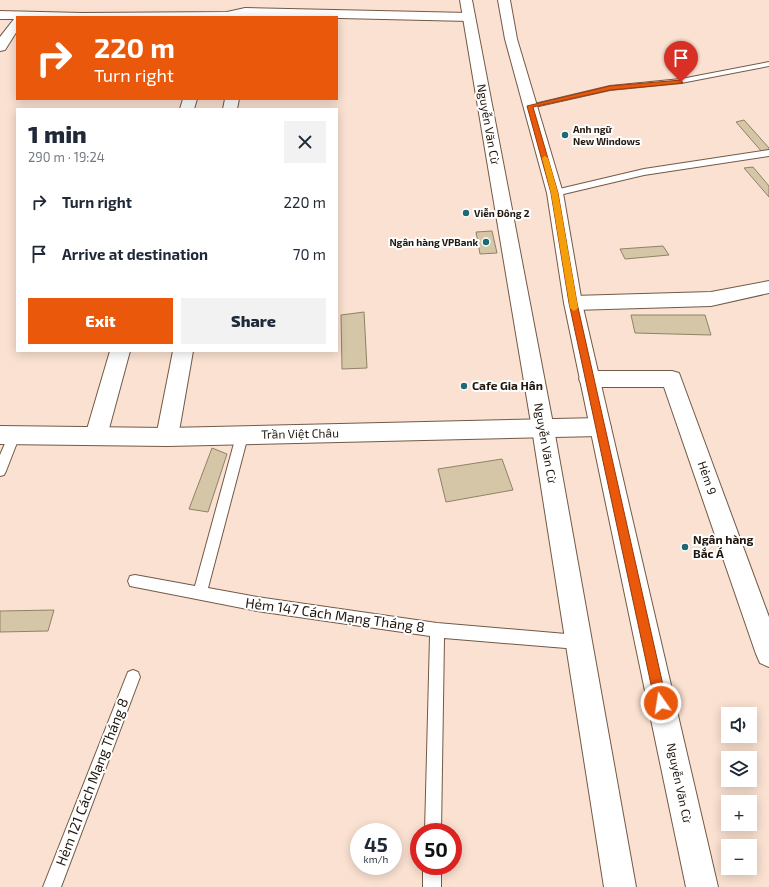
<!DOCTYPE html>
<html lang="en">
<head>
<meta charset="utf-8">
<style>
  :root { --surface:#fff; --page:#f2f2f3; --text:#1f2937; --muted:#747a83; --accent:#ea580c }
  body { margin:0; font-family:"Exo 2",sans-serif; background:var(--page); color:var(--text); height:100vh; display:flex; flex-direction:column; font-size:15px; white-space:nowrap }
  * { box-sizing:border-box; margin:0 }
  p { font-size:13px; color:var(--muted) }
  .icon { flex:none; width:22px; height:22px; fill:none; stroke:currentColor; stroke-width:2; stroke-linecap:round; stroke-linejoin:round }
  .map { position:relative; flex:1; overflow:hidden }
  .details { position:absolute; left:16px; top:108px; width:322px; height:244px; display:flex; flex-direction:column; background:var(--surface); border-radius:0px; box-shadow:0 2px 10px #0003 }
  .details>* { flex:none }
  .guide { position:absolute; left:16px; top:16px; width:322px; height:84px; border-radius:0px; box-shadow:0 2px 10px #0003; background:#ea580c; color:#fff; overflow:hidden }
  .tools { position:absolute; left:721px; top:707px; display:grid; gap:8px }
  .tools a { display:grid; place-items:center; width:36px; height:36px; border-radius:0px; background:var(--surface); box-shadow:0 2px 10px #0003; font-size:20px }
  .speed { position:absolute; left:350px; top:823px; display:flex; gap:8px; font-size:20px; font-weight:700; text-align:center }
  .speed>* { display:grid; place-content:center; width:52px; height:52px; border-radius:50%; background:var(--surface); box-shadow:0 2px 10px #0003; line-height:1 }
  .speed small { font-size:10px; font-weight:400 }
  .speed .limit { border:6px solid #d22; background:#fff; color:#111 }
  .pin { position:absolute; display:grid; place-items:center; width:34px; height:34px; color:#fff; margin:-41px -17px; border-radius:50% 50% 50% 0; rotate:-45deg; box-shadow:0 0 4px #0007 }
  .pin .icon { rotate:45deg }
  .me { position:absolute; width:44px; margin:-22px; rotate:347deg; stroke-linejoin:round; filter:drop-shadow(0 0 3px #0008) }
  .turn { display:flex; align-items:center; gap:14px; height:84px; padding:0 12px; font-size:18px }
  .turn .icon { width:52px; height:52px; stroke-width:2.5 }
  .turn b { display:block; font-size:28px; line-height:34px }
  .round { display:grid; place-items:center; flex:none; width:42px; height:42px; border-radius:0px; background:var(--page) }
  .overview { display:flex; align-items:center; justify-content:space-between; height:68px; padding:0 12px }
  h1 { font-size:24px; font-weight:800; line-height:30px }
  .primary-button { display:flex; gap:8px; margin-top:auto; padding:8px 12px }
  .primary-button a { flex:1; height:46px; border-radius:0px; background:var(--accent); color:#fff; font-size:16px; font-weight:800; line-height:46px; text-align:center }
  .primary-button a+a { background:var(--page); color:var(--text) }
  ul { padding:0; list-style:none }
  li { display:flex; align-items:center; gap:12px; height:52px; padding:0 12px }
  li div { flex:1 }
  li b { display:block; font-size:15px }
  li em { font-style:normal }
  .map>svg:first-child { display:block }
  .building { fill:#d5c6a8; stroke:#908266 }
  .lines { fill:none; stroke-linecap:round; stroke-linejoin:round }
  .service-casing { stroke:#735947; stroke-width:2 }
  .minor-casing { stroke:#735947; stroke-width:2 }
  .tertiary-casing { stroke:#735947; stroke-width:2 }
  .secondary-casing { stroke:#735947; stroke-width:2 }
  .service { fill:#fff; fill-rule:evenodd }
  .minor { fill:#fff; fill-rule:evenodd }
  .tertiary { fill:#fff; fill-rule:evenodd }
  .secondary { fill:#fff; fill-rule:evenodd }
  .route { fill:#ea580c; stroke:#983908 }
  .slow { fill:#f59e0b }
  .poi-dot { fill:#1e6972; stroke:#fff; stroke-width:1.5 }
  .labels { text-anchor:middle; stroke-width:4; stroke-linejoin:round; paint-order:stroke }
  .far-poi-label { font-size:10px; font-weight:bold; fill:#20160e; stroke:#fff; text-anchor:start }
  .street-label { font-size:12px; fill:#20160e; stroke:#fff }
  .poi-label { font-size:12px; font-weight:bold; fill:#20160e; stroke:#fff; text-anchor:start }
  .near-street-label { font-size:14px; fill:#20160e; stroke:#fff }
</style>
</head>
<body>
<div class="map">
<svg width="769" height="887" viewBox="0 0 769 887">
  <rect width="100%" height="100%" fill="#fae1d1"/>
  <path class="building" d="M744 120 769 148V151L762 152 736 122Z
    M753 167 769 186V197L744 168Z
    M492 231 497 253 480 254 476 232Z
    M663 246 669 255 625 259 620 249Z
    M364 312 367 368 342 369 341 315Z
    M631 315H705L711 335 635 333Z
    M212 448 227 454 208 512 189 509Z
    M502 459 513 490 446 502 438 469Z
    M54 610 48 631 0 632V611Z"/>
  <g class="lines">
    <g class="service-casing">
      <path id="service" d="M769 62V66L681 83 610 90 530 108 526 106 610 86 681 79Z
        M769 150V156L644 175 555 196 551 193 555 190 644 169Z
        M14 430 18 432 20 435 6 471 4 475 0 476V455L10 432Z
        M242 431 246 433 248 436 208 588 257 597 437 623 578 635 583 637 585 642 583 647 578 649 444 638 441 832H425L430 636 257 611 130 586 128 581 130 576 135 575 195 586 236 436 238 433Z
        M133 670 138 672 140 677 61 887H43L126 677 128 672Z
        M423 866H441V887H423Z"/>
    </g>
    <g class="minor-casing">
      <path id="minor" d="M245 8 469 13 475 17 469 21 252 16 17 17V31L5 50 0 51V37L14 19H0V11L82 13 227 12Z
        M183 99H197L194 109H180Z
        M225 99H239L237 109H223Z
        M769 281V293L711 306 573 310 566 308 564 303 566 298 573 296 711 292Z
        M110 351H130L107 436 104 442 96 445 88 442 85 436Z
        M173 351H193L178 437 175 443 167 446 159 443 156 437Z
        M589 371H672L679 373 769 617V667L760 663 756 654 664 387H589L582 385 579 379 582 373Z"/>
    </g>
    <g class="tertiary-casing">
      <path id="tertiary" d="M600 418 608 421 611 427 608 433 600 436 167 446 0 444V426L167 428Z"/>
    </g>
    <g class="secondary-casing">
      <path id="secondary" d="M460 0H472L554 429 636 887H604L532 429Z
        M498 0H510L517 39 563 193 582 303 718 887H686L564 303 547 193 505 39Z"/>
    </g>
    <use href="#service" class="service"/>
    <use href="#minor" class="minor"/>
    <use href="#tertiary" class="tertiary"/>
    <use href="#secondary" class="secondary"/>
  </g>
  <path class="route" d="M681 80 683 83 610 90 533 107 558 193 577 303 667 703 665 707 661 709 657 707 655 703 569 303 551 193 527 106 610 86Z"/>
  <path class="slow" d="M545 156 548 158 558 193 578 308 574 311 570 308 551 193 542 158Z"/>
  <g class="poi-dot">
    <circle cx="565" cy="135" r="4"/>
    <circle cx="466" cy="213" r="4"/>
    <circle cx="486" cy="242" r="4"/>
    <circle cx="464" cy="386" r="4"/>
    <circle cx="685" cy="547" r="4"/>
  </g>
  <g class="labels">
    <g class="far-poi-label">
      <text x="573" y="133">Anh ngữ<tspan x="573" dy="12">New Windows</tspan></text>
      <text x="474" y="217">Viễn Đông 2</text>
      <text x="478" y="246" text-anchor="end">Ngân hàng VPBank</text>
    </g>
    <g class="street-label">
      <text transform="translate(488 124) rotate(80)" y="4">Nguyễn Văn Cừ</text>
      <text transform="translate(300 434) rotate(-1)" y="4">Trần Việt Châu</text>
      <text transform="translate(545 443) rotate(80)" y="4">Nguyễn Văn Cừ</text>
      <text transform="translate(707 478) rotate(71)" y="4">Hẻm 9</text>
      <text transform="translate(679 783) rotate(78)" y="4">Nguyễn Văn Cừ</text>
    </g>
    <g class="poi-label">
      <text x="472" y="390">Cafe Gia Hân</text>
      <text x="693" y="544">Ngân hàng<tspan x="693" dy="14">Bắc Á</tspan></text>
    </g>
    <g class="near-street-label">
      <text transform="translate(335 615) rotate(8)" y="5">Hẻm 147 Cách Mạng Tháng 8</text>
      <text transform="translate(92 782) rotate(-69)" y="5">Hẻm 121 Cách Mạng Tháng 8</text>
    </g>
  </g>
</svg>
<div class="tools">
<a><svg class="icon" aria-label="sound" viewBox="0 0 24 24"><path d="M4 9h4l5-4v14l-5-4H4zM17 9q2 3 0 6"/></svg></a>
<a><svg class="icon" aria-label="layers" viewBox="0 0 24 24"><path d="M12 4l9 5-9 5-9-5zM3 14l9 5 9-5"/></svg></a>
<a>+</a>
<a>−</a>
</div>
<div class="speed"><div>45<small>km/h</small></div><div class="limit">50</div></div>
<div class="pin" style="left:681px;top:82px;background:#d93025"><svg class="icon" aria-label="arrive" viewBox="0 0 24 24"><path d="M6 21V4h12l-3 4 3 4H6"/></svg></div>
<svg class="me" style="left:661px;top:703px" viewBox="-20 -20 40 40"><circle r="17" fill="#ea580c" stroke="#fff" stroke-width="3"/><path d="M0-11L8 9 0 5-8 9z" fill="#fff"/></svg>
<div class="guide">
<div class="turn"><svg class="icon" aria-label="right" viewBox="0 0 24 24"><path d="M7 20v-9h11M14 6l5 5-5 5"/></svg><div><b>220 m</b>Turn right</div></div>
</div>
<section class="details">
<div class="overview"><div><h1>1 min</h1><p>290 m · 19:24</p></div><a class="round"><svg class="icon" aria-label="close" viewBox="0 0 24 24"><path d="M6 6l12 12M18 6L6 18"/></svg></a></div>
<ul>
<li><svg class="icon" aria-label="right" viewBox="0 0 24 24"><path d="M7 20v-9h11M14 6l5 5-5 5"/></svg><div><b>Turn right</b></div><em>220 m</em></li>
<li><svg class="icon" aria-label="arrive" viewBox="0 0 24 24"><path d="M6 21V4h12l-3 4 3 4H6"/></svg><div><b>Arrive at destination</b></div><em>70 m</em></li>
</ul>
<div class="primary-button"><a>Exit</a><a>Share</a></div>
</section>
</div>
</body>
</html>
